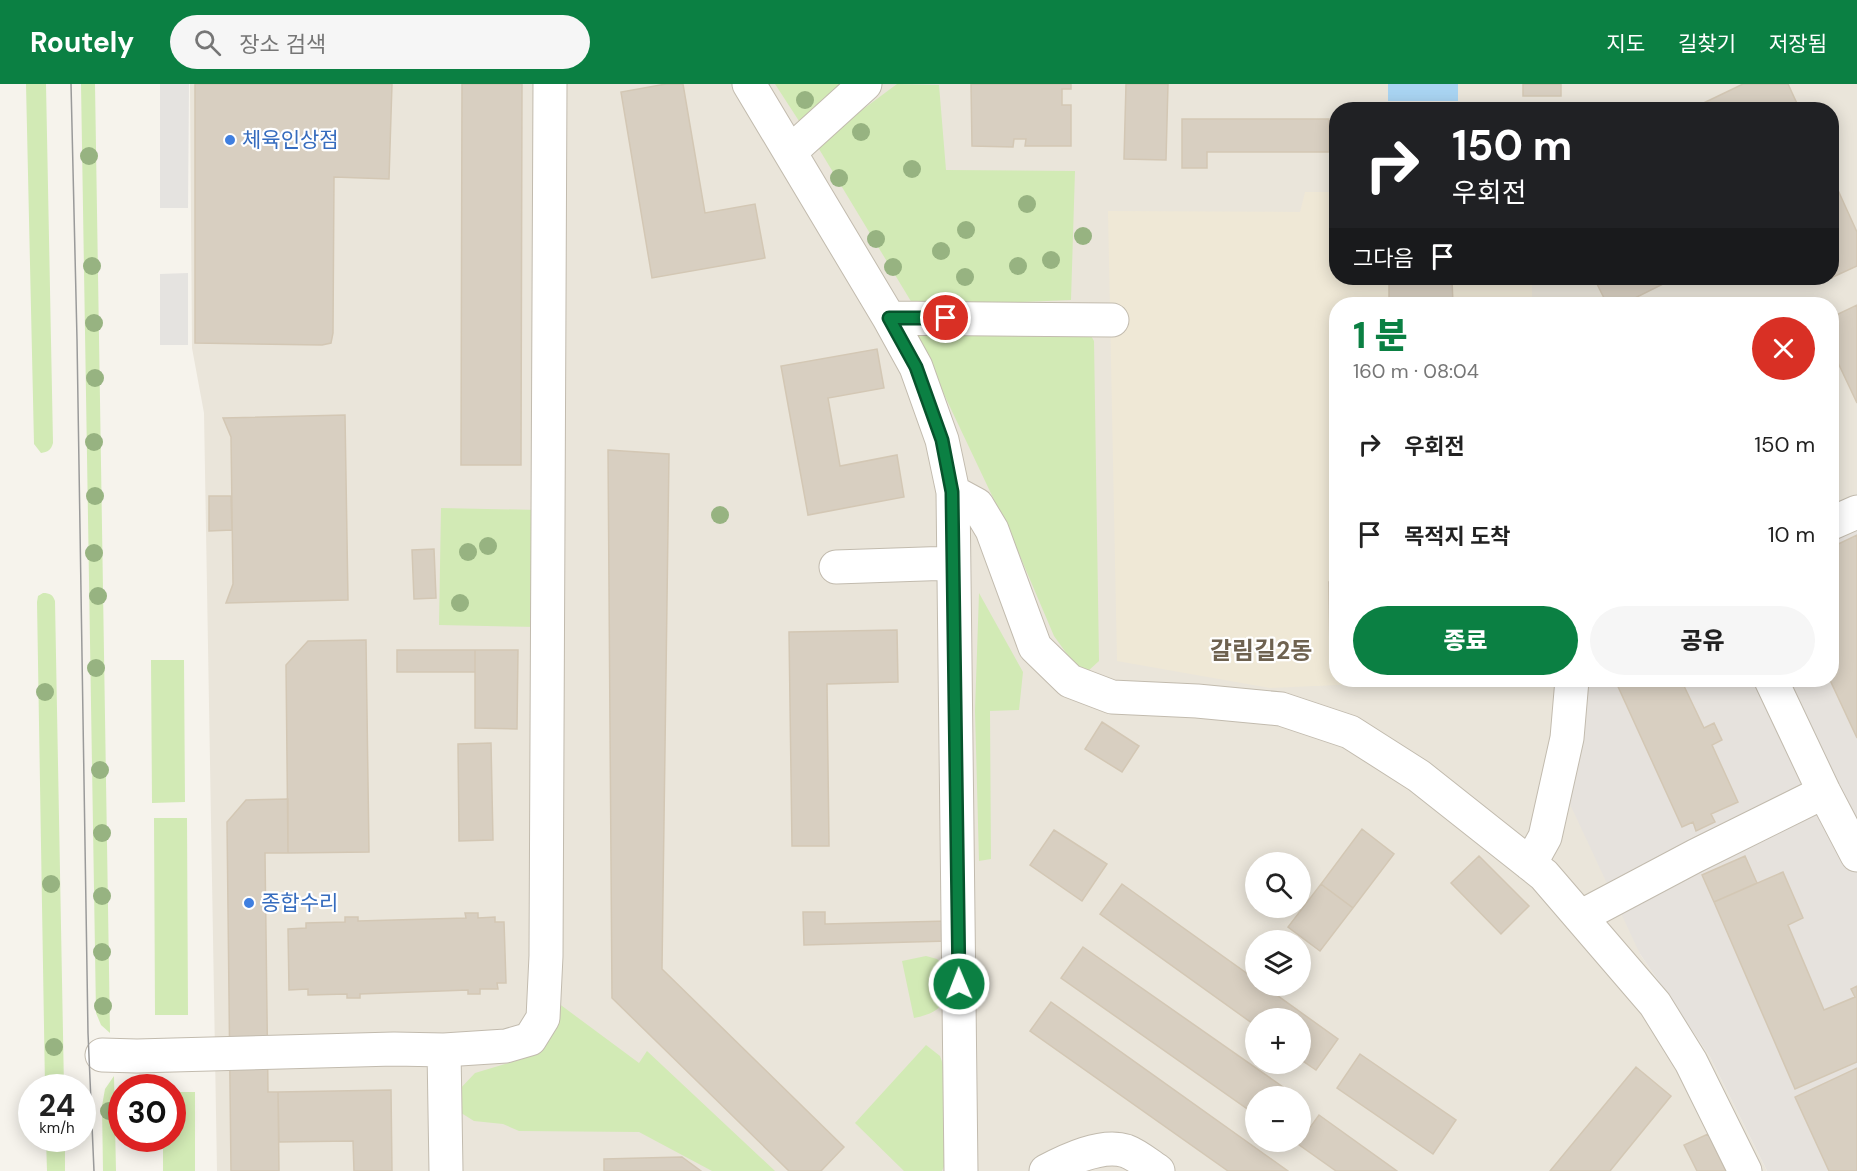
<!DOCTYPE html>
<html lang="ko">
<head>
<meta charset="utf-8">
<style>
  :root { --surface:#fff; --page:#f6f6f6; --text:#222; --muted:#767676; --accent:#0b8043 }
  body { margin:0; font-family:"DM Sans","Noto Sans KR",sans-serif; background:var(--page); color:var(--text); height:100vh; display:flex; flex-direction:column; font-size:22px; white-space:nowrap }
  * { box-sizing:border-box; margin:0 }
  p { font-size:20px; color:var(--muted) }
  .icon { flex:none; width:33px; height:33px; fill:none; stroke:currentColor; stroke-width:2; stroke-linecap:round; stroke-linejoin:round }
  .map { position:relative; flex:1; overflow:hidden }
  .side { position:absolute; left:1329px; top:213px; width:510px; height:390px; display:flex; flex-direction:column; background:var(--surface); border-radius:24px; box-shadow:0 3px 15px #0003 }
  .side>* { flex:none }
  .hud { position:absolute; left:1329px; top:18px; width:510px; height:183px; border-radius:24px; box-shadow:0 3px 15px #0003; background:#202124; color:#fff; overflow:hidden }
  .controls { position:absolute; left:1245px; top:768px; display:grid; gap:12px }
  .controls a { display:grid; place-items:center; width:66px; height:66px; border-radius:50%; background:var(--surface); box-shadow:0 3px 15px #0003; font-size:30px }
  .speed { position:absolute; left:18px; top:990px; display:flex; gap:12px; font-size:30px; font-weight:700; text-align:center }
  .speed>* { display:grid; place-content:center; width:78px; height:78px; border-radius:50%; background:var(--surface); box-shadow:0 3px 15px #0003; line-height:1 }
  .speed small { font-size:15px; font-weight:400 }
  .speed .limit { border:9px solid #d22; background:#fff; color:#111 }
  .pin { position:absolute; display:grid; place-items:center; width:51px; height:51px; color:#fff; margin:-26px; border:3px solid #fff; border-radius:50%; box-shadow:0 2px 6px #0007 }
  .me { position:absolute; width:66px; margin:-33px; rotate:359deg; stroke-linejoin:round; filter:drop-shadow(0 0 4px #0008) }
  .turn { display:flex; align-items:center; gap:21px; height:126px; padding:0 24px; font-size:27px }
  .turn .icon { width:78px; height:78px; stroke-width:2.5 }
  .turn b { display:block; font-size:42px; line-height:51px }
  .then { display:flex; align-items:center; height:57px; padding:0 24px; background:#0003; gap:12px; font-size:22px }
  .round { display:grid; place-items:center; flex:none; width:63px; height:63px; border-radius:32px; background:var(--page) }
  .summary { display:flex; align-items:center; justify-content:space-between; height:102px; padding:0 24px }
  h1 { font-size:36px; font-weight:800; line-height:45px; color:var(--accent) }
  .button { display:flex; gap:12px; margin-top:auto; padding:12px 24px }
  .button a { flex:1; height:69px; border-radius:36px; background:var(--accent); color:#fff; font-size:24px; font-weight:800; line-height:69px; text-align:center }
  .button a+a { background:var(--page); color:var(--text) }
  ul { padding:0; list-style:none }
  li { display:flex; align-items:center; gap:18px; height:90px; padding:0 24px }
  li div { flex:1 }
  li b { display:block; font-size:22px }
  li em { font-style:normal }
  header { display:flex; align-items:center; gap:36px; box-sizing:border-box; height:84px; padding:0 30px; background:var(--accent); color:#fff }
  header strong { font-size:28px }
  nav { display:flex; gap:33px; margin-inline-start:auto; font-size:21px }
  .search { width:420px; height:54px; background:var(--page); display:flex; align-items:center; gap:15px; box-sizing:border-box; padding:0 21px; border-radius:33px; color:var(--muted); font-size:22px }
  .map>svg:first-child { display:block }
  .residential { fill:#eae5da; fill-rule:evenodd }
  .industrial { fill:#e6e2dd }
  .education { fill:#efe8d6 }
  .green { fill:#d2eab5 }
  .parking { fill:#e5e3e0 }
  .water { fill:#a9d4f2 }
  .building { fill:#d8cfc1; stroke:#d3c7b4; stroke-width:1.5 }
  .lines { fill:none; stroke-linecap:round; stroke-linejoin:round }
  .minor-casing { stroke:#c2bbae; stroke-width:35 }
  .minor { stroke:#fff; stroke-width:33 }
  .tram { stroke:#9a9a9a; stroke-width:1.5 }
  .tree { fill:#97b381 }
  .route-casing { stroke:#07532c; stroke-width:15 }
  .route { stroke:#0b8043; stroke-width:10 }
  .shop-dot { fill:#3f7fe0; stroke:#fff; stroke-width:2 }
  .labels { text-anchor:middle; stroke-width:4.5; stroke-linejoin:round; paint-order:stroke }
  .shop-label { font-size:21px; fill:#366cbe; stroke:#fff; text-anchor:start }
  .quarter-label { font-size:24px; font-weight:bold; fill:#6e6250; stroke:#fff }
</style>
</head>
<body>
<header>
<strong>Routely</strong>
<div class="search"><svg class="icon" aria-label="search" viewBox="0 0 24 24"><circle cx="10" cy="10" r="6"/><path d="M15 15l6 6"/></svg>장소 검색</div>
<nav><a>지도</a><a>길찾기</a><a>저장됨</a></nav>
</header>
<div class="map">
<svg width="1857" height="1087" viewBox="0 0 1857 1087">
  <rect width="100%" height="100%" fill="#f6f3ec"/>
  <path class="residential" d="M190 0H1857V410L1832 422V220H1336V596H1586L1640 870 1710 973 1767 1087H217L204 329 192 264ZM1336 26H1832V194H1336ZM1256 778H1300V824H1256ZM1256 856H1300V902H1256ZM1256 934H1300V980H1256ZM1256 1012H1300V1058H1256Z"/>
  <path class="industrial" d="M1857 410V1087H1767L1710 973 1640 870 1568 716 1586 596H1832V422Z"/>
  <path class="education" d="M1305 108H1336V194H1532V220H1336V596H1452L1270 604 1117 577 1108 127 1300 128Z"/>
  <path class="green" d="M26 0H46L53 359C51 366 48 368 41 369L34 360Z
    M81 0H95L110 949 101 941 96 929Z
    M775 0H842L812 30 799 37Z
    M897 0 939 1 946 86 1075 87 1071 216 920 222 912 219 816 60Z
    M914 247 1090 250 1094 257 1099 577 1087 588 1077 584 1054 552 1014 458Z
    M441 424 540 426 538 543 439 541Z
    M43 509C50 509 53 511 55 517L64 1004 45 1003 37 518 38 512Z
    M979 509 1023 588 1019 626 990 627 991 775 979 777 975 627Z
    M151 576H184L185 718 152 719Z
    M154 734H187L188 931H155Z
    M926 872 937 875 947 884C945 915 949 927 914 934L902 877Z
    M558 919 639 979 647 967 775 1087H712L639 1048 519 1047 503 1040 474 1037 458 1027 457 1008 475 989 522 975 539 958Z
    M926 961 940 972 946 989V1078L942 1087H904L855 1039Z
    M114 992 116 1087H103L102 1022 105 1005Z
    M173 1008H195V1087H163V1055L172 1054Z
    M46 1055H65V1087H47Z"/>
  <path class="parking" d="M160 0H189L188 124H160Z
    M188 189V261H160V190Z"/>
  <path class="water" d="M1388 0H1458V17H1388Z"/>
  <path class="building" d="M195 0H392L389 95 334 93 333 249 331 259 322 261 195 259Z
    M462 0H522L521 381H461Z
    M666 0H683L705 129 755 120 765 174 652 194 621 8Z
    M971 0H1071V5H1062V21H1071V62H1025L1026 55H1014L1013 63 972 62Z
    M1126 0H1168L1166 76 1124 75Z
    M1523 0H1561V12H1523Z
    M1743 0H1788L1800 26H1689Z
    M1182 35H1329V68H1207V84H1182Z
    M1832 93 1857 148V182L1820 199 1817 194H1832Z
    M1389 194H1468V196H1452L1453 220H1389Z
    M1594 194H1672L1673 195 1623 220H1607Z
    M1857 221V319L1832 266V233Z
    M877 265 884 304 828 314 840 382 897 371 904 413 808 431 781 282Z
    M345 331 348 516 226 519 233 500 231 353 223 334Z
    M608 366 669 370 662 885 844 1063 821 1087H789L612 914Z
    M209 412H231L232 446 209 447Z
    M1857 451V654L1830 596 1832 463Z
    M434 465 436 514 414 515 412 466Z
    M1329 498H1336V571H1330Z
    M897 546 898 598 827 600 829 762H792L789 548Z
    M366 556 369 768 288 769 286 581 308 557Z
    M397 566H475V588H397Z
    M475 566H518L517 645 475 644Z
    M1465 596H1553V597Z
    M1615 596H1699L1684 602 1704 644 1714 639 1722 656 1712 661 1738 718 1711 730 1715 738 1696 747 1693 738 1682 743Z
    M1102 638 1139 662 1122 688 1085 665Z
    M491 659 493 756 459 757 458 660Z
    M288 715V769H265L268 1008H278L279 1087H231L227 738 246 716Z
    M1362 745 1394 770 1353 824 1321 800Z
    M1054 746 1107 780 1082 817 1030 781Z
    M1479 772 1529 822 1501 850 1451 799Z
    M1745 772 1757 799 1714 818 1702 791Z
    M1783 788 1803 834 1788 841 1824 926 1855 913 1851 905 1857 902V978L1795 1005 1714 818Z
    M1122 800 1256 896V902H1264L1338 955 1316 986 1300 975V934H1256V942L1100 830Z
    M1321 800 1353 824 1320 867 1288 843Z
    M803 828H825V840L948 837V857L804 861Z
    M465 829H478V834L495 833V838H504L506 899H497L498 905H480V910H468V906L360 910V914H347V910L308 911V905L289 906 288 845 306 844V839L345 838V833H358V837L466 834Z
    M1083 863 1296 1012H1256V1031L1061 894Z
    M1051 918 1288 1087H1228L1030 947Z
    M1360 970 1456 1036 1433 1070 1337 1004Z
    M1636 983 1671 1012 1610 1087H1550Z
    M1857 984V1087H1829L1795 1013Z
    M391 1006 392 1087H354L353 1057 279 1058 278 1008Z
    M1319 1031 1397 1087H1336L1298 1060Z
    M1708 1050 1726 1087H1697L1684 1061Z
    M682 1073 701 1087H604V1075Z"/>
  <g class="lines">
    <g class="minor-casing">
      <path id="minor" d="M749 0 889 234 916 283 942 356 953 408 961 1087
        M790 68 865 0
        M889 234 1112 236
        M953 408 977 421 992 446 1035 563 1070 597 1112 613 1197 617 1281 625 1350 648 1419 692 1544 791 1655 920 1691 978 1745 1087
        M1832 439 1857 428
        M836 483 953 479
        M1771 596 1824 708 1857 771
        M1530 780 1545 753 1567 654 1572 596
        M1580 833 1695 772 1824 708
        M444 966 506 962 530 955 543 934 546 872 550 0
        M102 971 137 972 394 965 444 966 446 1087
        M1046 1087C1067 1076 1102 1059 1126 1067 1137 1071 1149 1081 1158 1087"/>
    </g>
    <use href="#minor" class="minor"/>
    <path class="tram" d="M71 0 77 255 88 949 94 1087"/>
  </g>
  <g class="tree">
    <circle cx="805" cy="16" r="9"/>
    <circle cx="861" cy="48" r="9"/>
    <circle cx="89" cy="72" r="9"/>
    <circle cx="912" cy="85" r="9"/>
    <circle cx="839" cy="94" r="9"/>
    <circle cx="1027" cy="120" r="9"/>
    <circle cx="966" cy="146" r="9"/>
    <circle cx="1083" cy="152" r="9"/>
    <circle cx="876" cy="155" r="9"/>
    <circle cx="941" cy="167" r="9"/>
    <circle cx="1051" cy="176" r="9"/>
    <circle cx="92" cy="182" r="9"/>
    <circle cx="1018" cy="182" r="9"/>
    <circle cx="893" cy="183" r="9"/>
    <circle cx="965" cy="193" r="9"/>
    <circle cx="94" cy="239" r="9"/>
    <circle cx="95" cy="294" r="9"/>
    <circle cx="94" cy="358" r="9"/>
    <circle cx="95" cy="412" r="9"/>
    <circle cx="720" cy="431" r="9"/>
    <circle cx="488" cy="462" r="9"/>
    <circle cx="468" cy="468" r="9"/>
    <circle cx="94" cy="469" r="9"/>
    <circle cx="98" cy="512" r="9"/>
    <circle cx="460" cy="519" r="9"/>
    <circle cx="96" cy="584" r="9"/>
    <circle cx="45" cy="608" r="9"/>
    <circle cx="100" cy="686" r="9"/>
    <circle cx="102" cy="749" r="9"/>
    <circle cx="51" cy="800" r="9"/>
    <circle cx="102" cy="812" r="9"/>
    <circle cx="102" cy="868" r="9"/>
    <circle cx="103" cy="922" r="9"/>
    <circle cx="54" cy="963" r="9"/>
    <circle cx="109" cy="1027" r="9"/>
  </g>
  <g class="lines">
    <g class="route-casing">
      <path id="route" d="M946 234H889L916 283 942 356 952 408 959 900"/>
    </g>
    <use href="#route" class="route"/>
  </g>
  <g class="shop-dot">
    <circle cx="230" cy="56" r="6"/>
    <circle cx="249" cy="819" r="6"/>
  </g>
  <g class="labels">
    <g class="shop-label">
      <text x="242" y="63">체육인상점</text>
      <text x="261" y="826">종합수리</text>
    </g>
    <g class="quarter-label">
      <text x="1261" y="575">갈림길2동</text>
    </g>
  </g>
</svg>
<div class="controls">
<a><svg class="icon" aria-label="search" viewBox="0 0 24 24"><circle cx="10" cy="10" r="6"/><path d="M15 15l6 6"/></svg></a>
<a><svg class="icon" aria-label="layers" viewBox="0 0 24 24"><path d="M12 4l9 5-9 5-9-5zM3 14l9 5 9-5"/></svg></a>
<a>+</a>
<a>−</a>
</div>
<div class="speed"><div>24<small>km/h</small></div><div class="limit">30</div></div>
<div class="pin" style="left:946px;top:234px;background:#d93025"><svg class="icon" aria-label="arrive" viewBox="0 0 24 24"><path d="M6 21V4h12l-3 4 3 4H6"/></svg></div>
<svg class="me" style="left:959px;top:900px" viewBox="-20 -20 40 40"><circle r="17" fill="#0b8043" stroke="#fff" stroke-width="3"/><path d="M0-11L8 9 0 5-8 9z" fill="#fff"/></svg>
<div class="hud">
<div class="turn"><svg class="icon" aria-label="right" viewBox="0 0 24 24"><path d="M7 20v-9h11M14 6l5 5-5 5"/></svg><div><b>150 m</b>우회전</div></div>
<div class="then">그다음<svg class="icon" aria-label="arrive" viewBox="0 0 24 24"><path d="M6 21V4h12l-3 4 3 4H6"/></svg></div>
</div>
<section class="side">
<div class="summary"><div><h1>1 분</h1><p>160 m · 08:04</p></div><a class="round" style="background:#d93025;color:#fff"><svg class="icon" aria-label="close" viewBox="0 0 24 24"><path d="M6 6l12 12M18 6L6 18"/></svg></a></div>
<ul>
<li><svg class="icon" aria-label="right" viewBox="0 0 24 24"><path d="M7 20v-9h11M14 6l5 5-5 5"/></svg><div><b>우회전</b></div><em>150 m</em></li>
<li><svg class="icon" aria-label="arrive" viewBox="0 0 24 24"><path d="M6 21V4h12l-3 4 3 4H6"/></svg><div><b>목적지 도착</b></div><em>10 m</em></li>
</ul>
<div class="button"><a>종료</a><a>공유</a></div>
</section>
</div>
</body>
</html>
